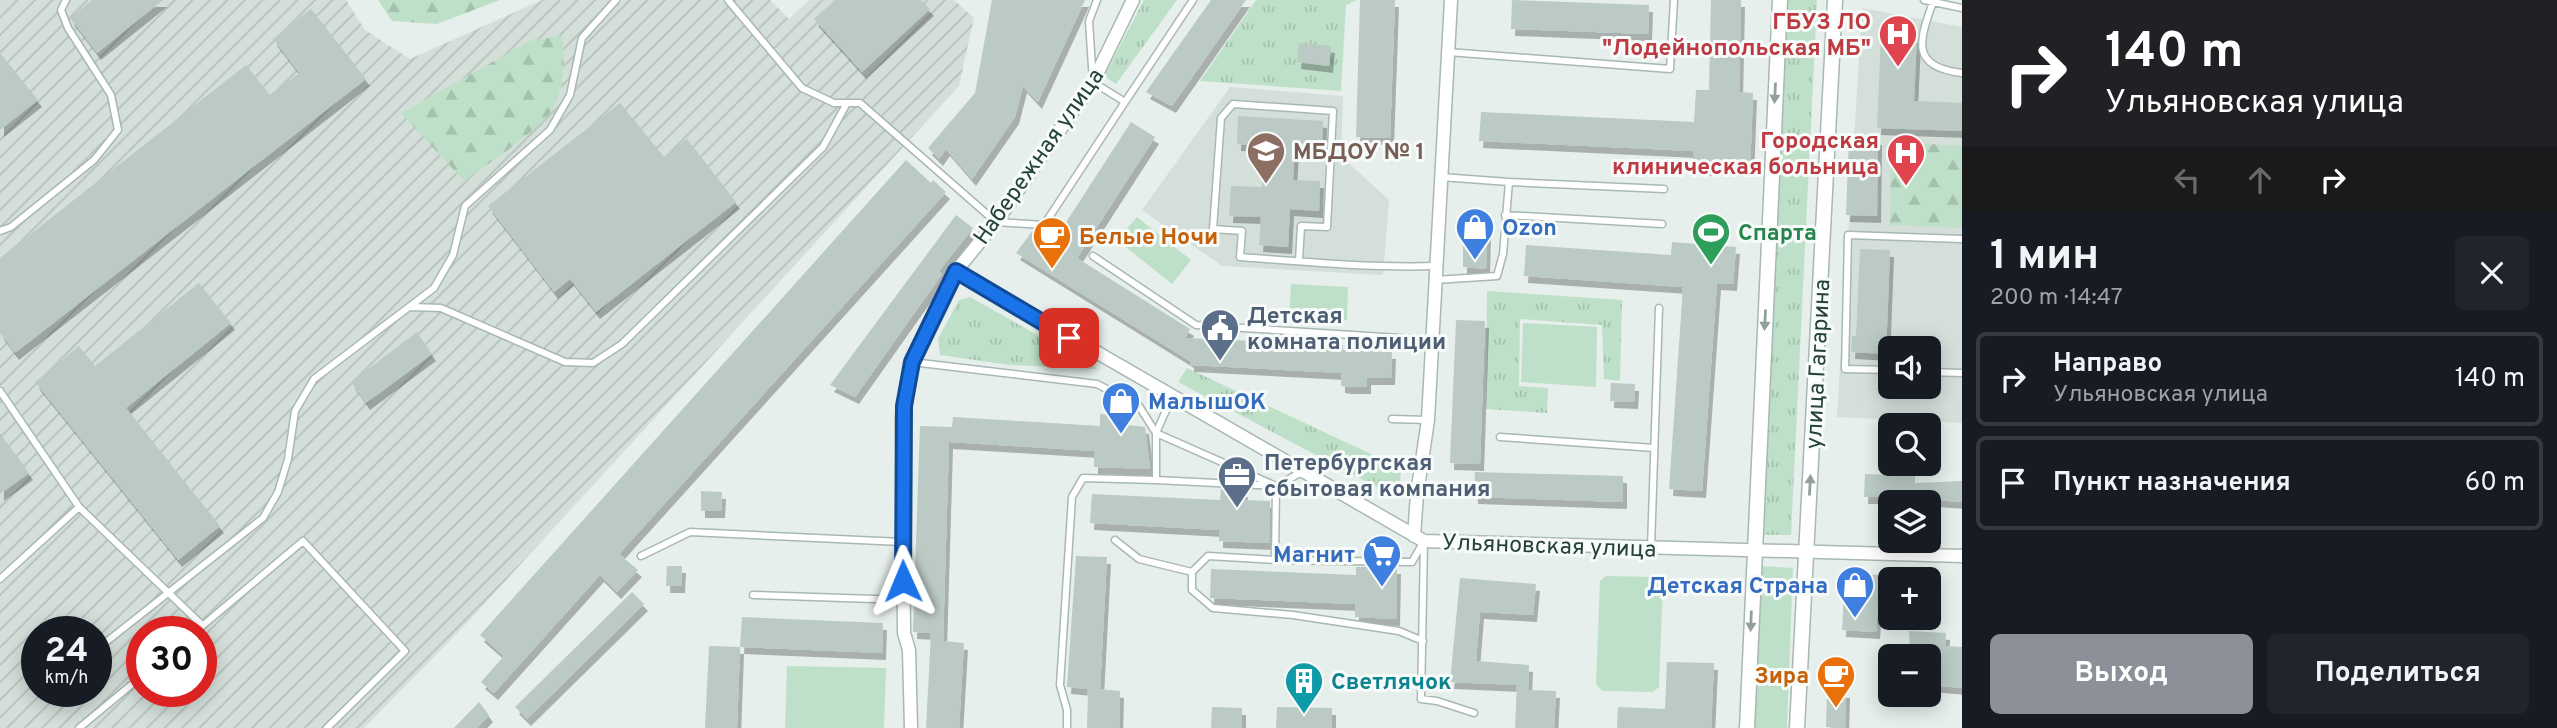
<!DOCTYPE html>
<html lang="ru">
<head>
<meta charset="utf-8">
<style>
  :root { --surface:#171b24; --page:#20242c; --text:#f1f3f6; --muted:#9ea1a6; --line:#363941; --accent:#8c9099 }
  body { margin:0; font-family:Overpass,sans-serif; background:var(--page); color:var(--text); height:100vh; display:flex; flex-direction:column; font-size:26px; white-space:nowrap }
  * { box-sizing:border-box; margin:0 }
  p { font-size:23px; color:var(--muted) }
  .icon { flex:none; width:38px; height:38px; fill:none; stroke:currentColor; stroke-width:2; stroke-linecap:round; stroke-linejoin:round }
  .map { position:relative; flex:1; overflow:hidden }
  .details { display:flex; flex-direction:column; background:var(--surface); width:595px }
  .details>* { flex:none }
  .hud { background:#202124; color:#fff; overflow:hidden }
  .fabs { position:absolute; left:1878px; top:336px; display:grid; gap:14px }
  .fabs a { display:grid; place-items:center; width:63px; height:63px; border-radius:10px; background:var(--surface); box-shadow:0 4px 18px #0003; font-size:35px }
  .speed { position:absolute; left:21px; top:616px; display:flex; gap:14px; font-size:35px; font-weight:700; text-align:center }
  .speed>* { display:grid; place-content:center; width:91px; height:91px; border-radius:50%; background:var(--surface); box-shadow:0 4px 18px #0003; line-height:1 }
  .speed small { font-size:18px; font-weight:400 }
  .speed .limit { border:10px solid #d22; background:#fff; color:#111 }
  .pin { position:absolute; display:grid; place-items:center; width:60px; height:60px; color:#fff; margin:-30px; border-radius:14px; box-shadow:0 4px 10px #0006 }
  .me { position:absolute; width:77px; margin:-38px; rotate:359deg; stroke-linejoin:round; filter:drop-shadow(0 0 5px #0008) }
  .turn { display:flex; align-items:center; gap:24px; height:147px; padding:0 28px; font-size:32px }
  .turn .icon { width:91px; height:91px; stroke-width:2.5 }
  .turn b { display:block; font-size:49px; line-height:60px }
  .lanes { display:flex; align-items:center; height:66px; padding:0 28px; background:#0003; justify-content:center; gap:35px; direction:ltr }
  .lanes .off { opacity:.35 }
  .round { display:grid; place-items:center; flex:none; width:74px; height:74px; border-radius:10px; background:var(--page) }
  .head { display:flex; align-items:center; justify-content:space-between; height:119px; padding:0 28px }
  h1 { font-size:42px; font-weight:700; line-height:52px }
  .primary-button { display:flex; gap:14px; margin-top:auto; padding:14px 28px }
  .primary-button a { flex:1; height:80px; border-radius:10px; background:var(--accent); color:#fff; font-size:28px; font-weight:700; line-height:80px; text-align:center }
  .primary-button a+a { background:var(--page); color:var(--text) }
  ul { padding:0; list-style:none }
  li { display:flex; align-items:center; gap:21px; height:94px; margin:0 14px 10px; padding:0 14px; border:4px solid var(--line); border-radius:10px }
  li div { flex:1 }
  li b { display:block; font-size:26px }
  li em { font-style:normal }
  main { display:flex; flex:1; min-height:0 }
  .map>svg:first-child { display:block }
  .built { fill:#d4dfda; fill-rule:evenodd }
  .industrial { fill:url(#industrial-furrows); fill-rule:evenodd }
  .grass { fill:url(#grass-tufts) }
  .forest { fill:url(#forest-firs) }
  .park { fill:#bfe0c8 }
  .building { fill:#bbcac4; filter:url(#shadow) }
  .lines { fill:none; stroke-linecap:round; stroke-linejoin:round }
  .service-casing { stroke:#a8b8b2; stroke-width:9 }
  .minor-casing { stroke:#a8b8b2; stroke-width:15 }
  .tertiary-casing { stroke:#a8b8b2; stroke-width:17 }
  .service { stroke:#fff; stroke-width:6 }
  .minor { stroke:#fff; stroke-width:12 }
  .tertiary { stroke:#fff; stroke-width:14 }
  .oneway { fill:#92a09c }
  .route-casing { stroke:#114b97; stroke-width:18 }
  .route { stroke:#1a73e8; stroke-width:12 }
  .labels { text-anchor:middle; stroke-width:6; stroke-linejoin:round; paint-order:stroke }
  .health-label { font-size:23px; font-weight:bold; fill:#be3a42; stroke:#f7fbf9; text-anchor:end }
  .education-label { font-size:23px; font-weight:bold; fill:#785e54; stroke:#f7fbf9; text-anchor:start }
  .street-label { font-size:23px; fill:#24423a; stroke:#f7fbf9 }
  .shop-label { font-size:23px; font-weight:bold; fill:#366cbe; stroke:#f7fbf9; text-anchor:start }
  .leisure-label { font-size:23px; font-weight:bold; fill:#27864d; stroke:#f7fbf9; text-anchor:start }
  .food-label { font-size:23px; font-weight:bold; fill:#c56008; stroke:#f7fbf9; text-anchor:start }
  .service-label { font-size:23px; font-weight:bold; fill:#4e5e75; stroke:#f7fbf9; text-anchor:start }
  .culture-label { font-size:23px; font-weight:bold; fill:#0d838f; stroke:#f7fbf9; text-anchor:start }
</style>
</head>
<body>
<main>
<div class="map">
<svg width="1962" height="728" viewBox="0 0 1962 728">
  <defs>
    <pattern id="industrial-furrows" width="10" height="10" patternUnits="userSpaceOnUse" patternTransform="scale(1.75)"><rect width="10" height="10" fill="#d4dfda"/><path d="M-1 1l2-2M0 10L10 0M9 11l2-2" fill="none" stroke="#b6c1bc"/></pattern>
    <pattern id="grass-tufts" width="24" height="20" patternUnits="userSpaceOnUse" patternTransform="scale(1.75)"><rect width="24" height="20" fill="#bfe0c8"/><path d="M3 7l-1-3M5 7V3M7 7l1-3M15 17l-1-3M17 17v-4M19 17l1-3" fill="none" stroke="#a4c1ad"/></pattern>
    <pattern id="forest-firs" width="22" height="20" patternUnits="userSpaceOnUse" patternTransform="scale(1.75)"><rect width="22" height="20" fill="#bfe0c8"/><path d="M5 1l3.5 6h-7zM16 11l3.5 6h-7z" fill="#a4c1ad"/></pattern>
    <filter id="shadow"><feDropShadow dx="4" dy="7" stdDeviation="0" flood-color="#0004"/></filter>
  </defs>
  <rect width="100%" height="100%" fill="#e6efeb"/>
  <path class="built" d="M1862 8 1962 27V423L1837 417ZM1890 348H1928V387H1890Z
    M1230 87 1343 96 1341 156 1389 200 1383 275 1222 266 1142 210Z"/>
  <path class="industrial" d="M0 0H346L365 30 410 59 542 0H770L789 19 809 0H954L974 18 959 86 465 625 364 728H0ZM37 632H96V691H37ZM142 632H201V691H142Z"/>
  <path class="grass" d="M1144 0H1177L1116 84 1104 76Z
    M1256 0H1357L1346 5 1341 91 1200 81Z
    M1785 0H1817L1791 535H1764Z
    M1487 291 1622 300 1620 381 1604 379 1602 325 1520 319 1519 386 1548 388 1547 413 1486 409Z
    M970 297 1098 369 1010 365 940 355 938 339 959 300Z
    M1187 368 1401 468 1399 499 1178 382Z"/>
  <path class="forest" d="M378 0H500L437 24 392 21Z
    M562 35C565 59 565 82 555 105 546 126 485 166 464 181L401 113 530 41Z
    M1891 142 1962 146V228L1890 225Z"/>
  <path class="park" d="M1137 217 1191 260 1172 284 1117 240Z
    M1291 284 1348 287 1347 320 1289 318Z
    M1523 323 1597 327 1596 387 1521 382Z
    M1762 566 1793 568 1787 728H1755Z
    M1606 576 1658 577 1663 582 1659 687 1653 692 1602 691 1596 684 1600 581Z
    M787 666 886 668 884 728H785Z"/>
  <path class="building" d="M92 0H163L97 53 70 18Z
    M835 0H921L930 9 862 72 814 19Z
    M992 0H1085L1038 102 1023 86 1015 117 972 179 946 149 939 159 928 148 975 93Z
    M1211 0H1246L1172 106 1146 92Z
    M1360 0H1395L1390 138 1356 137Z
    M1512 0 1649 5 1648 34 1511 29Z
    M1711 0H1741L1739 92 1753 93 1750 170 1693 168V151L1479 141 1481 112 1694 122 1696 90H1709Z
    M311 9 366 79 15 353 0 333V258L246 65 270 95 299 73 273 39Z
    M1881 35 1917 36 1914 101 1962 103V131L1877 128Z
    M1299 43 1331 46 1329 66 1297 62Z
    M0 53 38 100 0 130Z
    M620 103 664 157 687 139 736 202 596 312 570 279 554 292 488 206Z
    M1238 116 1323 121 1322 149 1295 147 1293 180 1320 181 1319 211 1290 209 1288 247 1259 245 1261 217 1229 216 1231 186 1262 187 1264 146 1237 144Z
    M1131 122 1155 137 1077 258 1190 329 1185 338 1343 345V350L1392 352 1391 378H1367V387H1347L1341 386V373L1190 365V361L1016 253 1033 230 1052 244Z
    M1849 138H1878L1877 216 1846 215Z
    M906 160 931 183 933 180 946 192 619 554 638 570 617 592 600 575 494 693 481 682 504 656 480 635Z
    M956 215 973 228 939 271 942 274 855 397 830 385Z
    M1469 231H1487L1486 269 1463 267V244H1468Z
    M1672 242 1736 247 1733 284 1717 283 1702 491 1669 489 1683 287 1524 276 1526 245 1671 255Z
    M1860 249 1890 250 1886 354 1851 352 1852 336H1856Z
    M199 283 231 323 126 408 220 526 178 560 35 382 79 346 95 366Z
    M1456 320 1485 321 1480 464 1450 463Z
    M417 332 432 354 366 403 351 382Z
    M1611 383 1635 384 1634 402 1610 401Z
    M1100 414 1117 415 1119 424 1145 427 1150 469 1094 467V451L949 442 943 641 964 643 959 728H926L931 633 913 632 920 426 952 427 953 417 1100 426Z
    M0 433 29 473 0 494Z
    M1475 472 1623 476V502L1474 497Z
    M1865 474 1915 476V483L1962 481V502L1905 498V502H1884V497H1864Z
    M1221 489 1244 490 1243 500 1270 501 1269 543 1219 541V530L1090 523 1092 494 1220 500Z
    M701 491 722 492 721 511H701Z
    M1076 556 1107 557 1100 689 1120 691 1119 728H1087L1088 689 1067 687Z
    M667 566H682L681 586H666Z
    M1356 567H1397L1396 619 1355 617V604L1210 598 1211 569 1356 575Z
    M1845 573 1880 575 1876 632 1842 630Z
    M1460 578 1536 584 1533 615 1480 612 1476 661 1529 665 1528 690 1556 691 1554 728H1515L1517 685 1450 682Z
    M632 592 644 604 527 719 515 707Z
    M742 617 883 623 882 653 740 647Z
    M1909 631 1946 633 1945 646 1962 647V688L1928 685V656H1910Z
    M709 646 740 647 737 728H705Z
    M1667 662 1714 663 1711 728H1617L1618 707 1665 709Z
    M1827 691H1846L1845 728 1826 727Z
    M479 702 489 715 477 728H454Z
    M1212 707 1242 708V728H1211Z
    M1277 707 1332 708V728H1276Z"/>
  <g class="lines">
    <g class="service-casing">
      <path id="service" d="M728 0 802 88 834 103H860L996 222 1044 225 1125 102
        M1097 0 1089 21 1093 82 1125 102 1193 0
        M1924 0 1962 8
        M1933 2C1919 41 1910 67 1962 73
        M1448 52 1670 69 1674 0
        M1509 182 1664 189
        M1505 215 1662 224
        M0 231 11 227 94 160 118 130 111 95 68 28 61 10 66 0
        M1093 256 1196 325 1431 340
        M1299 261 1301 226 1327 227 1333 111 1233 104 1221 118 1213 229 1242 231 1240 257C1305 262 1371 268 1436 266
        M1435 280 1497 276 1503 254 1509 182 1441 177
        M410 307 441 308 565 362 593 363 622 344 823 147 847 103
        M912 362 1097 384 1139 406 1156 433V480L1276 486 1275 560 1412 562 1424 541
        M1890 370 1845 369 1848 235 1962 239
        M1928 372 1962 373
        M0 391 79 507 202 625
        M1172 397 1156 433 1276 486 1302 472
        M1392 419 1428 420
        M1500 437 1654 448
        M1115 540 1139 559 1192 572 1208 556 1275 560
        M1424 543 1421 699 1437 701 1474 713
        M1651 548 1659 308
        M641 556 690 532 902 542
        M1192 572V590L1213 608 1293 615 1399 631 1423 641
        M0 579 79 507
        M753 595 903 600
        M195 632 303 541 405 651 327 728
        M96 650 263 518 278 492 288 459 295 411 314 379 434 288 453 255 465 206 550 130 570 95 582 38 616 0
        M79 728 142 676
        M1067 728V710L1060 685 1072 497 1083 478 1156 480"/>
    </g>
    <g class="minor-casing">
      <path id="minor" d="M956 271 1424 541 1962 556
        M1414 536 1417 494 1428 420 1451 0
        M911 728 909 650 904 633 902 417 912 362 956 271 996 222 1093 82 1133 0"/>
    </g>
    <g class="tertiary-casing">
      <path id="tertiary" d="M1747 728 1780 0
        M1797 728 1835 0"/>
    </g>
    <use href="#service" class="service"/>
    <use href="#minor" class="minor"/>
    <use href="#tertiary" class="tertiary"/>
  </g>
  <defs><path id="oneway-solid" d="M-6-.8H1V-3.2L6.5 0L1 3.2V.8H-6Z" transform="scale(1.75)"/></defs>
  <g class="oneway">
    <use href="#oneway-solid" transform="translate(1775 93) rotate(93)"/>
    <use href="#oneway-solid" transform="translate(1765 320) rotate(93)"/>
    <use href="#oneway-solid" transform="translate(1810 485) rotate(-87)"/>
    <use href="#oneway-solid" transform="translate(1751 621) rotate(92)"/>
  </g>
  <g class="lines">
    <g class="route-casing">
      <path id="route" d="M903 581 904 406 912 362 956 271 1069 338"/>
    </g>
    <use href="#route" class="route"/>
  </g>
  <defs>
    <g id="hospital-pin" transform="scale(2.0125)"><path d="M0 17L-7.5 6A9.5 9.5 0 1 1 7.5 6Z" fill="#e0444e" stroke="#f7fbf9"/><path d="M-5-5h3v3.5h4V-5h3V5h-3V1.5h-4V5h-3Z" fill="#fff"/></g>
    <g id="school-pin" transform="scale(2.0125)"><path d="M0 17L-7.5 6A9.5 9.5 0 1 1 7.5 6Z" fill="#8d6e63" stroke="#f7fbf9"/><path d="M0-5L7-2L0 1L-7-2ZM-4 1L0 2.5L4 1V4Q0 6-4 4Z" fill="#fff"/></g>
    <g id="shop-pin" transform="scale(2.0125)"><path d="M0 17L-7.5 6A9.5 9.5 0 1 1 7.5 6Z" fill="#3f7fe0" stroke="#f7fbf9"/><path d="M-5-2.5h2.3a2.7 3.5 0 0 1 5.4 0H5L5.5 6h-11ZM-1.5-2.5h3a1.5 2.3 0 0 0-3 0Z" fill="#fff"/></g>
    <g id="stadium-pin" transform="scale(2.0125)"><path d="M0 17L-7.5 6A9.5 9.5 0 1 1 7.5 6Z" fill="#2e9e5b" stroke="#f7fbf9"/><path d="M0-5a6.5 5 0 1 0 0 10a6.5 5 0 1 0 0-10ZM-3.5-1.8h7v3.6h-7Z" fill="#fff"/></g>
    <g id="cafe-pin" transform="scale(2.0125)"><path d="M0 17L-7.5 6A9.5 9.5 0 1 1 7.5 6Z" fill="#e8710a" stroke="#f7fbf9"/><path d="M-5.5-4.5H6V0H3Q3 3.5 0 3.5H-2.5Q-5.5 3.5-5.5 0ZM3-3.2v2h1.7v-2ZM-6 4.5H4V6H-6Z" fill="#fff"/></g>
    <g id="civic-pin" transform="scale(2.0125)"><path d="M0 17L-7.5 6A9.5 9.5 0 1 1 7.5 6Z" fill="#5c6f8a" stroke="#f7fbf9"/><path d="M-.6-6.5H3V-4.5H.6V-3L4-1V1h2V6H-6V1h2V-1L-.6-3ZM-1.2 2.5V6h2.4V2.5Z" fill="#fff"/></g>
    <g id="office-pin" transform="scale(2.0125)"><path d="M0 17L-7.5 6A9.5 9.5 0 1 1 7.5 6Z" fill="#5c6f8a" stroke="#f7fbf9"/><path d="M-6-3h4V-5.5h4V-3h4V5H-6ZM-1-4.5V-3h2v-1.5ZM-6 0V1H6V0Z" fill="#fff"/></g>
    <g id="supermarket-pin" transform="scale(2.0125)"><path d="M0 17L-7.5 6A9.5 9.5 0 1 1 7.5 6Z" fill="#3f7fe0" stroke="#f7fbf9"/><path d="M-6-5.5h2.5l.6 2H6L4.5 2H-2.5L-4.4-4H-6ZM-1.5 3.2a1.3 1.3 0 1 0 .1 0ZM3 3.2a1.3 1.3 0 1 0 .1 0Z" fill="#fff"/></g>
    <g id="building-pin" transform="scale(2.0125)"><path d="M0 17L-7.5 6A9.5 9.5 0 1 1 7.5 6Z" fill="#0f9aa8" stroke="#f7fbf9"/><path d="M-4-6H4V6H1V3H-1V6H-4ZM-2.5-4.3h1.7v1.8h-1.7ZM.8-4.3h1.7v1.8H.8ZM-2.5-1h1.7V.8h-1.7ZM.8-1h1.7V.8H.8Z" fill="#fff"/></g>
  </defs>
  <g fill-rule="evenodd">
    <use href="#hospital-pin" x="1898" y="34"/>
    <use href="#school-pin" x="1266" y="151"/>
    <use href="#hospital-pin" x="1906" y="153"/>
    <use href="#shop-pin" x="1475" y="227"/>
    <use href="#stadium-pin" x="1711" y="232"/>
    <use href="#cafe-pin" x="1052" y="236"/>
    <use href="#civic-pin" x="1220" y="328"/>
    <use href="#shop-pin" x="1121" y="401"/>
    <use href="#office-pin" x="1237" y="475"/>
    <use href="#supermarket-pin" x="1382" y="554"/>
    <use href="#shop-pin" x="1855" y="585"/>
    <use href="#cafe-pin" x="1836" y="675"/>
    <use href="#building-pin" x="1304" y="681"/>
  </g>
  <g class="labels">
    <g class="health-label">
      <text x="1871" y="29">ГБУЗ ЛО<tspan x="1871" dy="26">"Лодейнопольская МБ"</tspan></text>
      <text x="1879" y="148">Городская<tspan x="1879" dy="26">клиническая больница</tspan></text>
    </g>
    <g class="education-label">
      <text x="1293" y="159">МБДОУ № 1</text>
    </g>
    <g class="street-label">
      <text transform="translate(1038 156) rotate(-55)" y="8">Набережная улица</text>
      <text transform="translate(1817 364) rotate(-87)" y="8">улица Гагарина</text>
      <text transform="translate(1549 545) rotate(2)" y="8">Ульяновская улица</text>
    </g>
    <g class="shop-label">
      <text x="1502" y="235">Ozon</text>
      <text x="1148" y="409">МалышОК</text>
      <text x="1355" y="562" text-anchor="end">Магнит</text>
      <text x="1828" y="593" text-anchor="end">Детская Страна</text>
    </g>
    <g class="leisure-label">
      <text x="1738" y="240">Спарта</text>
    </g>
    <g class="food-label">
      <text x="1079" y="244">Белые Ночи</text>
      <text x="1809" y="683" text-anchor="end">Зира</text>
    </g>
    <g class="service-label">
      <text x="1247" y="323">Детская<tspan x="1247" dy="26">комната полиции</tspan></text>
      <text x="1264" y="470">Петербургская<tspan x="1264" dy="26">сбытовая компания</tspan></text>
    </g>
    <g class="culture-label">
      <text x="1331" y="689">Светлячок</text>
    </g>
  </g>
</svg>
<div class="fabs">
<a><svg class="icon" aria-label="sound" viewBox="0 0 24 24"><path d="M4 9h4l5-4v14l-5-4H4zM17 9q2 3 0 6"/></svg></a>
<a><svg class="icon" aria-label="search" viewBox="0 0 24 24"><circle cx="10" cy="10" r="6"/><path d="M15 15l6 6"/></svg></a>
<a><svg class="icon" aria-label="layers" viewBox="0 0 24 24"><path d="M12 4l9 5-9 5-9-5zM3 14l9 5 9-5"/></svg></a>
<a>+</a>
<a>−</a>
</div>
<div class="speed"><div>24<small>km/h</small></div><div class="limit">30</div></div>
<div class="pin" style="left:1069px;top:338px;background:#d93025"><svg class="icon" aria-label="arrive" viewBox="0 0 24 24"><path d="M6 21V4h12l-3 4 3 4H6"/></svg></div>
<svg class="me" style="left:903px;top:581px" viewBox="-20 -20 40 40"><path d="M0-17L14 15 0 8-14 15z" fill="#1a73e8" stroke="#fff" stroke-width="4"/></svg>
</div>
<section class="details">
<div class="hud">
<div class="turn"><svg class="icon" aria-label="right" viewBox="0 0 24 24"><path d="M7 20v-9h11M14 6l5 5-5 5"/></svg><div><b>140 m</b>Ульяновская улица</div></div>
<div class="lanes"><svg class="icon off" aria-label="left" viewBox="0 0 24 24"><path d="M17 20v-9H6M10 6l-5 5 5 5"/></svg><svg class="icon off" aria-label="ahead" viewBox="0 0 24 24"><path d="M12 20V5M6 11l6-6 6 6"/></svg><svg class="icon" aria-label="right" viewBox="0 0 24 24"><path d="M7 20v-9h11M14 6l5 5-5 5"/></svg></div>
</div>
<div class="head"><div><h1>1 мин</h1><p>200 m · 14:47</p></div><a class="round"><svg class="icon" aria-label="close" viewBox="0 0 24 24"><path d="M6 6l12 12M18 6L6 18"/></svg></a></div>
<ul>
<li><svg class="icon" aria-label="right" viewBox="0 0 24 24"><path d="M7 20v-9h11M14 6l5 5-5 5"/></svg><div><b>Направо</b><p>Ульяновская улица</p></div><em>140 m</em></li>
<li><svg class="icon" aria-label="arrive" viewBox="0 0 24 24"><path d="M6 21V4h12l-3 4 3 4H6"/></svg><div><b>Пункт назначения</b></div><em>60 m</em></li>
</ul>
<div class="primary-button"><a>Выход</a><a>Поделиться</a></div>
</section>
</main>
</body>
</html>
